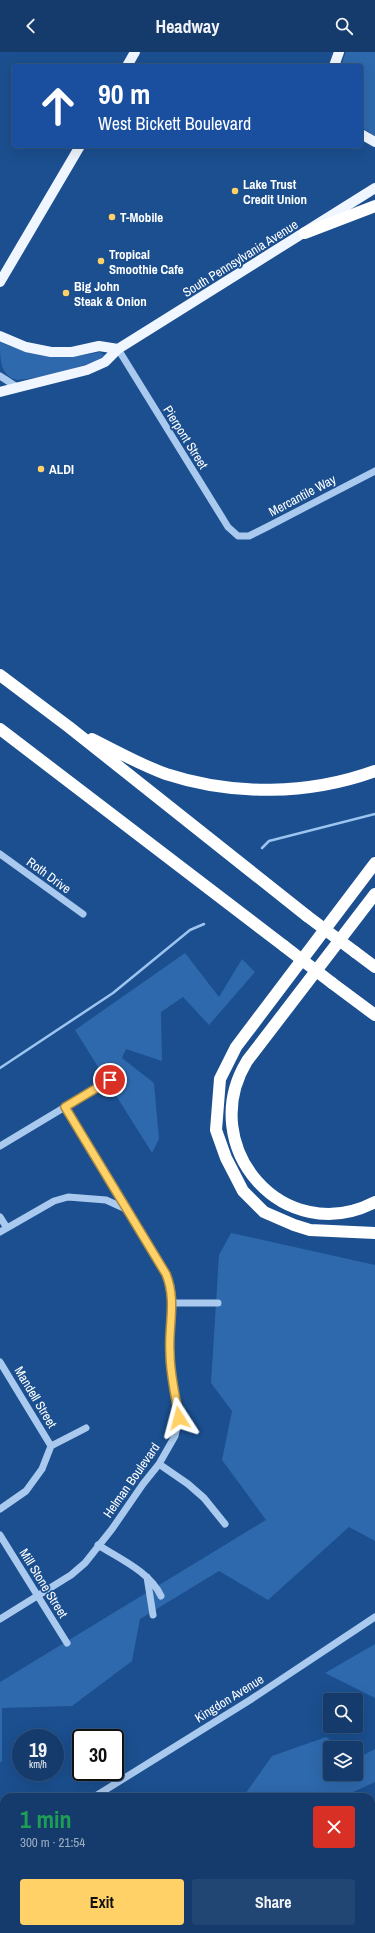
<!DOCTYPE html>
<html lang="en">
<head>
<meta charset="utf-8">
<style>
  :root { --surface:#143b6b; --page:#214673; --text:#f1f3f6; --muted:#9dadc1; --line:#33557e; --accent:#ffd166 }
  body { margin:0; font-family:"Archivo Narrow",sans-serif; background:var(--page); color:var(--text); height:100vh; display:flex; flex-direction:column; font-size:15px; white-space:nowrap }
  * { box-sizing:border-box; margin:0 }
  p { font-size:13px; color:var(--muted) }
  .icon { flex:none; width:22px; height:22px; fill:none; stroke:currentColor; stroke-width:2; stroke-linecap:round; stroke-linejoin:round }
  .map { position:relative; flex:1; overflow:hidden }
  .panel { position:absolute; left:0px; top:1741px; width:375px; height:140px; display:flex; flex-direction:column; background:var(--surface); border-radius:12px 12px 0 0; box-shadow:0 4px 16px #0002,0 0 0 1px var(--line) }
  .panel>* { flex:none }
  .guide { position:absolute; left:12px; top:12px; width:351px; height:84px; border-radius:4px; box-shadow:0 4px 16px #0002,0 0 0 1px var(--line); background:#1a4fa0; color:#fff; overflow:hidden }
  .tools { position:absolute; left:323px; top:1641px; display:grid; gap:8px }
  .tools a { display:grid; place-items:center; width:40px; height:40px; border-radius:4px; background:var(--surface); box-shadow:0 4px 16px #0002,0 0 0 1px var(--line); font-size:20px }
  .speed { position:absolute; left:12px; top:1677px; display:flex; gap:8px; font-size:20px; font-weight:700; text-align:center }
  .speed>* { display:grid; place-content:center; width:52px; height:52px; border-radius:50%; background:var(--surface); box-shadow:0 4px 16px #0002,0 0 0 1px var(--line); line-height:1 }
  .speed small { font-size:10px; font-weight:400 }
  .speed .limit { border:2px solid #111; border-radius:6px; background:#fff; color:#111 }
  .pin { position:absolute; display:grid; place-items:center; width:34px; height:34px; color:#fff; margin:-17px; border:2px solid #fff; border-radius:50%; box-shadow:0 1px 4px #0007 }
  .me { position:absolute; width:44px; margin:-22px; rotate:351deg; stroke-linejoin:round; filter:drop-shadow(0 0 3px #0008) }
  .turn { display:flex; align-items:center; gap:14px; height:84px; padding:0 20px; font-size:18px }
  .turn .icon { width:52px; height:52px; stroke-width:2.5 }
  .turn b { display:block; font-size:28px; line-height:34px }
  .round { display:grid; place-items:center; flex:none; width:42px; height:42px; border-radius:4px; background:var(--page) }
  .headline { display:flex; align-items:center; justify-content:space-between; height:68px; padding:0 20px }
  h1 { font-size:24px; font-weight:800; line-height:30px; color:#1e9e55 }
  .primary-button { display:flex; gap:8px; margin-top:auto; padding:8px 20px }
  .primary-button a { flex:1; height:46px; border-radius:4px; background:var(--accent); color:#111; font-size:16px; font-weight:800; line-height:46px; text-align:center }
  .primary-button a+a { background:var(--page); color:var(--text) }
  header { display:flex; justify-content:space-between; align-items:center; height:52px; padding:0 20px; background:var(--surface); font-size:18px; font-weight:800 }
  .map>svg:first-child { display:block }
  .green { fill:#2e69ad }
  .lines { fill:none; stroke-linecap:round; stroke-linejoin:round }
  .stream { stroke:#9cc4f0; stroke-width:2.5 }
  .minor { stroke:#a9c9ee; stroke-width:7 }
  .major { stroke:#f0f6ff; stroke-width:10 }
  .highway { stroke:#fff; stroke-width:12 }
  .highway-bridge { stroke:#fff; stroke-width:12 }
  .route-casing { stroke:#a68842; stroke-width:10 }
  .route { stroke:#ffd166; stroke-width:7 }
  .poi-dot { fill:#ffd166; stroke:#1b4f8f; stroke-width:1.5 }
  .labels { text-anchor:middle; stroke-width:3.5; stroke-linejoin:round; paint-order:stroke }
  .poi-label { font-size:13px; font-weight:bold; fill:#fff; stroke:#1b4f8f; text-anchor:start }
  .street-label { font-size:13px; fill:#fff; stroke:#1b4f8f }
</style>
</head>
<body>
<header><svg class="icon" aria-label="back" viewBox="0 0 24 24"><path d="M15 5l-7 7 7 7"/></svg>Headway<svg class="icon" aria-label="search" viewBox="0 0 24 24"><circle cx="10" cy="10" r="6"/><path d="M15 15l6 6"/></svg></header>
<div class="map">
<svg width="375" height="1881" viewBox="0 0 375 1881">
  <rect width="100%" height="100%" fill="#1b4f8f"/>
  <path class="green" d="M346 0H375V84L361 75V14H341Z
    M0 290C36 305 62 309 100 300L104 303C97 313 30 328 17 328 0 324 0 307 0 290Z
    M185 901 219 945 242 907 255 920 209 973 183 945 161 960 162 1009 126 997 122 1006 154 1031 159 1087 152 1101 75 978Z
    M231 1181 375 1213V1489L349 1475 268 1548 219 1519 140 1567 132 1609 72 1654 2 1656V1709L0 1711V1630L266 1468 222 1408 232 1359 211 1331 219 1203Z
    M375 1592V1646L325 1621Z
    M326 1685 341 1696H330V1722H356V1707L375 1697V1730L342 1745H243L272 1704Z
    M0 1807H4L3 1874 8 1881H0Z
    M58 1877H142L136 1881H51Z
    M163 1877H230L220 1881H166Z
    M256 1877H289L292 1881H261Z"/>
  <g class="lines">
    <path class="stream" d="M262 796 269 789 375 762
      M0 1016 113 941 190 878 204 872"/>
    <path class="minor" d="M118 297 228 475 238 484H249L267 475 375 419
      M0 324 17 335
      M0 802 83 862
      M65 1055 127 1158
      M0 1094 110 1028
      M0 1165 7 1176
      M0 1180 54 1149 68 1145 106 1148 128 1158 166 1222 171 1234 173 1251 169 1302 179 1366 175 1384 159 1412 143 1432 112 1477 85 1511 71 1523 0 1567
      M173 1251H218
      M0 1310 51 1394
      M159 1412 188 1432 204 1446 225 1472
      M0 1457 26 1439 42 1417 51 1394 86 1376
      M0 1483 67 1591
      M98 1493C120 1507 150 1520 161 1544
      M147 1525 153 1563
      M94 1745 250 1648 375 1565
      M0 1790H4
      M371 1801 375 1798
      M355 1877 358 1881"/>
    <path class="major" d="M127 14 135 0
      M334 14 339 0
      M361 82 375 90
      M0 230 80 94
      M0 284 26 295 51 300H72L99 294 118 297
      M0 340 87 318 105 310 118 297 375 136"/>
    <path class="highway" d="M305 181 375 154
      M0 623 69 675 307 864
      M0 677 284 894
      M92 687C116 699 141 713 166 722 233 744 309 743 375 719
      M375 811 236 995 220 1027 216 1078 226 1106 243 1139 264 1160 294 1173 310 1178 375 1181
      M375 842 247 1009C195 1095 284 1197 375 1150
      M355 900 375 915
      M332 931 375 963"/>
    <path class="highway-bridge" d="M307 864 355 900
      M284 894 332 931"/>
  </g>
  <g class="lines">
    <g class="route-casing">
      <path id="route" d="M110 1028 65 1055 166 1222C177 1249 168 1274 170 1301 170 1323 176 1345 179 1366"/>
    </g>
    <use href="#route" class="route"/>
  </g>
  <g class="poi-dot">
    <circle cx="235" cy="139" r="4"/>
    <circle cx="112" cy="165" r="4"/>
    <circle cx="101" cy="209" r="4"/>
    <circle cx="66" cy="241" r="4"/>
    <circle cx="41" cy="417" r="4"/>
  </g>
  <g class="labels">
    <g class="poi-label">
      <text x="243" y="137">Lake Trust<tspan x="243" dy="15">Credit Union</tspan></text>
      <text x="120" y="170">T-Mobile</text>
      <text x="109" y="207">Tropical<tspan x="109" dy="15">Smoothie Cafe</tspan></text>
      <text x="74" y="239">Big John<tspan x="74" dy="15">Steak &amp; Onion</tspan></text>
      <text x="49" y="422">ALDI</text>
    </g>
    <g class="street-label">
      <text transform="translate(240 206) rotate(-32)" y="5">South Pennsylvania Avenue</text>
      <text transform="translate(186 385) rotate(58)" y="5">Pierpont Street</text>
      <text transform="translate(302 443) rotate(-28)" y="5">Mercantile Way</text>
      <text transform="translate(49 823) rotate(36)" y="5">Roth Drive</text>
      <text transform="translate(36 1345) rotate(59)" y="5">Mandell Street</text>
      <text transform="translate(131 1428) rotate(-55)" y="5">Helman Boulevard</text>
      <text transform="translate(44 1531) rotate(58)" y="5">Mill Stone Street</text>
      <text transform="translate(229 1646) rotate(-32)" y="5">Kingdon Avenue</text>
    </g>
  </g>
</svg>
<div class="tools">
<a><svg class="icon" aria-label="search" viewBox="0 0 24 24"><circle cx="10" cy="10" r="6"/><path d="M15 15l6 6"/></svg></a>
<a><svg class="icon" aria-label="layers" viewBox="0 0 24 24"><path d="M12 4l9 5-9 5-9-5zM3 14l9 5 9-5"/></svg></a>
</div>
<div class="speed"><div>19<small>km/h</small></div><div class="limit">30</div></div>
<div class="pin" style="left:110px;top:1028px;background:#d93025"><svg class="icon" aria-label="arrive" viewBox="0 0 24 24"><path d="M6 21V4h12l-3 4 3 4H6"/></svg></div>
<svg class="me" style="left:179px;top:1366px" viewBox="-20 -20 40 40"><path d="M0-17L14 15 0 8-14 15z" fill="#ffd166" stroke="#fff" stroke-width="4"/></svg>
<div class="guide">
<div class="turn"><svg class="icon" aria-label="ahead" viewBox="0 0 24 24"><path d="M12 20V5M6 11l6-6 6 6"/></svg><div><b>90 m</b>West Bickett Boulevard</div></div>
</div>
<section class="panel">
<div class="headline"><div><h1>1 min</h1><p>300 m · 21:54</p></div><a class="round" style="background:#d93025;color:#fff"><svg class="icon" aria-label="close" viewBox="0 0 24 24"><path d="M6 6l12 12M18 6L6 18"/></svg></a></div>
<div class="primary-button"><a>Exit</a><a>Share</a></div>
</section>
</div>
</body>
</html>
